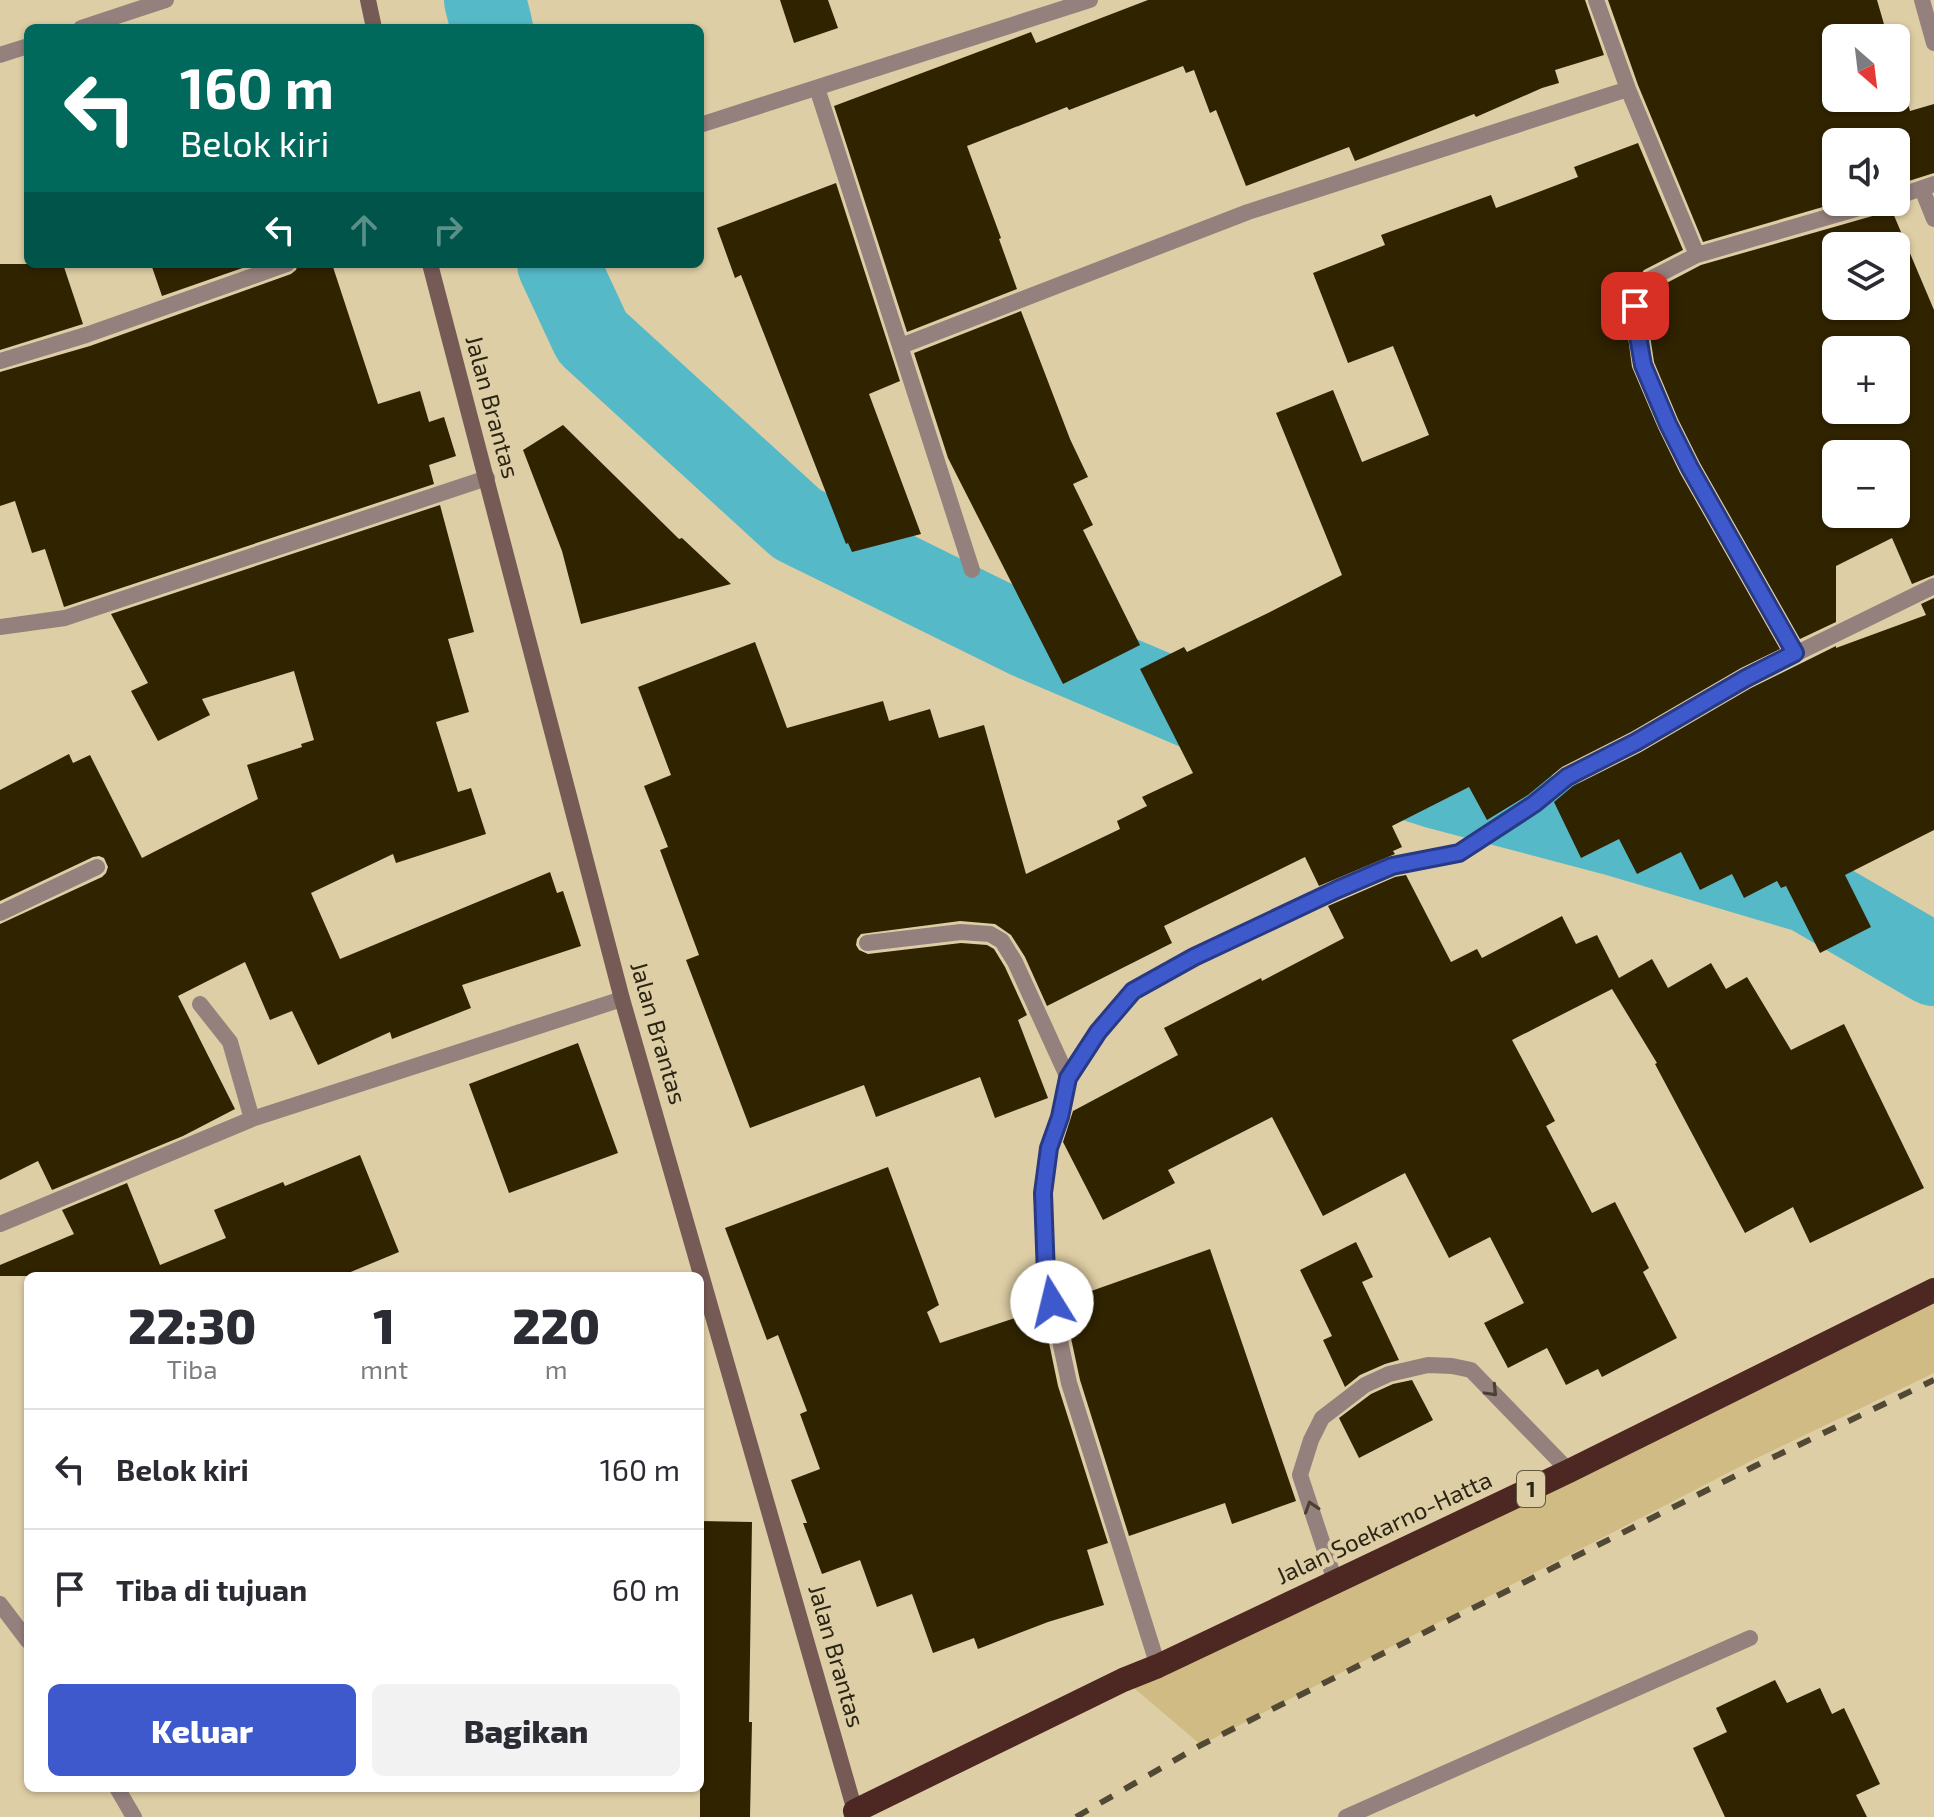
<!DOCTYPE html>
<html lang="id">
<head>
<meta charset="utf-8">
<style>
  :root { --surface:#fff; --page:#f2f2f3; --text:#2b2b33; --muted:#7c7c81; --line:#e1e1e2; --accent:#3e59cc }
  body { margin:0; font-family:"Exo 2",sans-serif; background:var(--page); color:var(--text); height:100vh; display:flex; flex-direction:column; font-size:30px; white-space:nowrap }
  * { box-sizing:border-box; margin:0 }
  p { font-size:26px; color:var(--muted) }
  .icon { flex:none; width:44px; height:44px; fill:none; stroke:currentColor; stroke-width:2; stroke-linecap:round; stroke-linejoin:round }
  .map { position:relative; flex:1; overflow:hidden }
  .side { position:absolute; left:24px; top:1272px; width:680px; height:520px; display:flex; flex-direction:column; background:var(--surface); border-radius:12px; box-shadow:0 2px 6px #0004 }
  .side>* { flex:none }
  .hud { position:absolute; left:24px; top:24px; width:680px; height:244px; border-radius:12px; box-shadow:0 2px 6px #0004; background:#00695c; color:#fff; overflow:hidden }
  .needle { width:52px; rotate:152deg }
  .fabs { position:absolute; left:1822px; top:24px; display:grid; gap:16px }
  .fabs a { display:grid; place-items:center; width:88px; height:88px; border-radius:12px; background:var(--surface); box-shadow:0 2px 6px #0004; font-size:40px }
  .pin { position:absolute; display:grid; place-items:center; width:68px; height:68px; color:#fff; margin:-34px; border-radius:16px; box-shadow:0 4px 12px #0006 }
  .me { position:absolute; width:88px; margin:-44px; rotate:351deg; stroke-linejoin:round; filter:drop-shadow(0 0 6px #0008) }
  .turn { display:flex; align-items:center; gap:28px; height:168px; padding:0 24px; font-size:36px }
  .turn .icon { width:104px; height:104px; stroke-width:2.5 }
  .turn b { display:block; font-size:56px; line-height:68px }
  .lanes { display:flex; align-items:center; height:76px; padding:0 24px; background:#0003; justify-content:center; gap:40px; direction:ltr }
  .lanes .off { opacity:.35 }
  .eta { display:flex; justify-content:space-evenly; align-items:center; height:136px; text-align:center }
  .eta b { font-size:48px; font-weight:800; line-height:56px }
  .action { display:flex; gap:16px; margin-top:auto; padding:16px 24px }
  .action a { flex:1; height:92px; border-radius:12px; background:var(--accent); color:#fff; font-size:32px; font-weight:800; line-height:92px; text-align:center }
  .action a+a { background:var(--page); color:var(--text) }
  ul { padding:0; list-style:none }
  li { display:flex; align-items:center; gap:24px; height:120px; padding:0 24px; border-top:2px solid var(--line) }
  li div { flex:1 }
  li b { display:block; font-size:30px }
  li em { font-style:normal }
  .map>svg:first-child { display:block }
  .green { fill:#d0bb84 }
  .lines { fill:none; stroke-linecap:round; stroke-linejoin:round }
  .river { stroke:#56b9c8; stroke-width:82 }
  .building { fill:#302300; fill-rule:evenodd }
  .lane { stroke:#94807c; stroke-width:16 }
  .street { stroke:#94807c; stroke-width:16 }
  .secondary { stroke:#765a55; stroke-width:16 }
  .highway { stroke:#4d2823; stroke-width:24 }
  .rail { stroke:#524934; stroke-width:6; stroke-dasharray:14 14; stroke-linecap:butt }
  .oneway { stroke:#4a4034 }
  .route-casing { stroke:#283a85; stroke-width:20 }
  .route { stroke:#3e59cc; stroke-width:14 }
  .labels { text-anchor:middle; stroke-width:8; stroke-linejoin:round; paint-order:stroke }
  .shield { fill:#decea5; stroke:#615840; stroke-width:2 }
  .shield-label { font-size:22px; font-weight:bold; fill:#2b2515 }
  .street-label { font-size:24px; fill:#2b2515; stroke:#decea5 }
</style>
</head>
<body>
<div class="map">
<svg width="1934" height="1817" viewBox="0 0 1934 1817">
  <rect width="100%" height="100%" fill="#decea5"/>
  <path class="green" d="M1934 1304V1373L1751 1461 1201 1745 1127 1682Z"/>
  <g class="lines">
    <path class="river" d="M485 0 492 28
      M558 264 592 337 797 524 1027 637 1215 717 1434 787 1612 834 1808 892 1934 965"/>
  </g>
  <path class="building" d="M780 0H828L838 28 794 43Z
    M1148 0H1585L1604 55 1555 70 1559 83 1542 88 1476 117 1474 114 1355 161 1349 147 1246 186 1216 110 1210 113 1194 70 1186 73 1183 66 1069 110 1067 107 967 146 1001 238 999 239 1017 289 907 332 834 106 1031 32 1036 43Z
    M1608 0H1877L1888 38H1836V98H1896V65L1910 111 1934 104V173L1896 185V142H1836V202H1840L1703 242 1638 85Z
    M1638 143 1683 250 1644 270 1631 287 1624 307 1632 367 1658 428 1680 473 1780 649 1741 668 1631 732 1562 767 1528 795 1487 820 1469 787 1392 826 1402 847 1393 851 1395 854 1319 886 1305 857 1164 926 1172 943 1047 1006 1025 957 1011 935 995 924 960 921 861 934 857 939 856 945 859 950 868 954 961 943 987 945 994 949 1005 967 1027 1015 1018 1020 1048 1098 995 1118 980 1077 876 1117 864 1085 750 1128 686 960 699 955 660 850 668 847 644 786 671 775 638 687 755 642 787 728 883 701 889 721 930 709 939 738 984 725 1026 874 1120 829 1117 821 1147 806 1142 797 1193 773 1140 669 1184 647 1187 652 1266 614 1342 575 1276 413 1333 390 1362 462 1429 435 1393 346 1348 363 1313 273 1385 245 1381 235 1491 195 1496 208 1578 177 1574 167Z
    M836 183 900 381 869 394 921 534 852 552 848 543 846 544 741 275 735 278 717 228Z
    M1890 206 1934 310V575L1912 584 1892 538 1836 566V622L1800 639 1700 463 1678 419 1654 362 1646 308 1651 296 1657 288 1701 265 1883 213ZM1836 246H1896V306H1836ZM1836 350H1896V410H1836ZM1836 454H1896V514H1836Z
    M0 264H63L83 324 0 350Z
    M151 264H254L162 296Z
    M298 264H332L378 404 420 391 429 422 444 417 456 456 429 465 434 484 64 607 45 549 32 553 15 501 0 506V372L90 346 291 274 296 270Z
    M1021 311 1070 439 1088 477 1073 484 1093 525 1083 530 1140 645 1063 684 948 458 914 353Z
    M563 425 679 539 682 538 731 584 581 624 562 551 523 450Z
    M440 505 474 632 448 639 469 712 436 722 458 792 471 788 486 834 396 863 393 854 311 893 340 959 550 872 557 893 563 891 581 946 462 985 471 1008 392 1039 390 1032 318 1065 292 1011 270 1020 245 962 178 996 235 1109 183 1136 52 1190 38 1161 0 1180V924L102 877 106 873 108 867 104 858 99 856 93 857 0 901V790L69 754 73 763 90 755 142 858 258 799 247 765 302 747 301 744 314 740 294 671 202 699 210 715 158 741 131 691 148 683 111 614Z
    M1934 598V830L1845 875 1871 927 1820 953 1786 886 1781 888 1777 881 1744 898 1732 874 1700 890 1681 852 1637 874 1619 839 1581 858 1554 802 1573 786 1641 752 1751 688 1836 646V648L1926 615 1921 604Z
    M1406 875 1451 962 1477 949 1482 958 1562 916 1576 944 1597 935 1619 978 1652 959 1668 988 1711 963 1726 989 1747 977 1791 1050 1844 1024 1924 1188 1810 1243 1793 1207 1745 1233 1655 1064 1657 1063 1612 989 1512 1040 1555 1121 1546 1126 1592 1213 1615 1202 1649 1268 1643 1272 1677 1338 1602 1377 1598 1369 1566 1385 1547 1348 1508 1368 1484 1323 1524 1303 1490 1237 1449 1258 1405 1173 1323 1216 1272 1117 1168 1170 1175 1183 1103 1220 1063 1142 1073 1111 1178 1055 1164 1028 1261 978 1262 981 1344 938 1328 906 1395 877Z
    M578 1043 618 1153 509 1193 469 1084Z
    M360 1155 399 1252 341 1276H0V1265L74 1234 62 1210 127 1183 160 1265 226 1238 214 1210 283 1182 285 1186Z
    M888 1167 939 1305 927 1312 940 1343 1042 1309 1058 1386 1108 1543 1087 1550 1104 1605 1048 1622 978 1649 974 1638 933 1653 912 1594 877 1607 860 1560 822 1574 803 1523H807L791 1480 820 1469 800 1414 807 1411 778 1335 767 1340 725 1228Z
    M1356 1242 1373 1277 1362 1282 1399 1360 1385 1364 1360 1375 1345 1387 1323 1340 1332 1336 1300 1270Z
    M1210 1249 1296 1501 1232 1524 1225 1503 1129 1536 1080 1380 1063 1301Z
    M1412 1380 1433 1420 1359 1458 1339 1418 1371 1394 1393 1384Z
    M700 1521 752 1522 749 1722H752L750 1817H700Z
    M1775 1680 1787 1703 1820 1688 1832 1714 1844 1708 1880 1784 1856 1795 1867 1817H1725L1693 1748 1727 1732 1716 1708Z"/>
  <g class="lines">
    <path class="lane" d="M1335 1581 1300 1475 1311 1440 1322 1418 1365 1385 1389 1374 1428 1365 1452 1366 1471 1370 1569 1471
      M1346 1817 1750 1638"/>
    <path class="street" d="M1596 0 1628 89 1697 255
      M1922 0 1934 43
      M81 28 166 0
      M0 55 28 46
      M817 88 972 570
      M700 125 1090 0
      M1922 189 1934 219
      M1896 197 1934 184
      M901 346 1248 212 1628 89
      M0 361 86 335 287 264
      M0 627 65 618 487 478
      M1795 653 1690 468 1668 424 1643 365 1637 330 1635 306 1641 291 1650 279 1697 255 1880 202
      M0 913 97 867
      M867 943 961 932 990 934 1002 941 1015 962 1068 1078
      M200 1004 230 1042 252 1119
      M0 1224 252 1119 622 999
      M0 1604 28 1641
      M1158 1666 1069 1383 1046 1275 1043 1193 1049 1148 1060 1117 1068 1078 1098 1032 1133 991 1194 957 1336 890 1392 866 1459 853 1534 804 1567 777 1636 742 1746 678 1934 586
      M117 1788 134 1817"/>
    <path class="secondary" d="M368 0 374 28
      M430 264 622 999 855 1811"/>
    <path class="highway" d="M857 1817 855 1811 1123 1680 1158 1666 1569 1471 1934 1290"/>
    <path class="rail" d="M1076 1817 1201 1745 1755 1466 1934 1380"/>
  </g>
  <defs><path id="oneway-chevron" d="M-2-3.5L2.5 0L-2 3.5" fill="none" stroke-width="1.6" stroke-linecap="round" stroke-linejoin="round" transform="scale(2)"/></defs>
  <g class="oneway">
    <use href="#oneway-chevron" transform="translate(1492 1391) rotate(46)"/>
    <use href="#oneway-chevron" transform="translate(1311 1507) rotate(-108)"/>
  </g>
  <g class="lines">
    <g class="route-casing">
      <path id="route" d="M1052 1302 1046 1275 1043 1193 1049 1148 1060 1117 1068 1078 1098 1032 1133 991 1194 957 1336 890 1392 866 1459 853 1534 804 1567 777 1636 742 1746 678 1795 653 1690 468 1668 424 1643 365 1637 330 1635 306"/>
    </g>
    <use href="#route" class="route"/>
  </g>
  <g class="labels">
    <rect class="shield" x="1517" y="1471" width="28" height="36" rx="6"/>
    <g class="shield-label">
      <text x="1531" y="1497">1</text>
    </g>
    <g class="street-label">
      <text transform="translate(492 407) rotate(75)" y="8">Jalan Brantas</text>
      <text transform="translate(658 1033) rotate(74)" y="8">Jalan Brantas</text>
      <text transform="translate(1384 1528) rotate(-25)" y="8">Jalan Soekarno-Hatta</text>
      <text transform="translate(836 1656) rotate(74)" y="8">Jalan Brantas</text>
    </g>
  </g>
</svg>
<div class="fabs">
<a><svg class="needle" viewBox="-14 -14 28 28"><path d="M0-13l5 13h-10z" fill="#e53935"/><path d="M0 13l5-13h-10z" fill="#7c7c81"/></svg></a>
<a><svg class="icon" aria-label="sound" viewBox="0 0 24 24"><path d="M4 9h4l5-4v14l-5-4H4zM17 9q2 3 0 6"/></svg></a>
<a><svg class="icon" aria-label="layers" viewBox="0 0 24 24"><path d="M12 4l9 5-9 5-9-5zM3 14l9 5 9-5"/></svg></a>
<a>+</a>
<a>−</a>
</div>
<div class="pin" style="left:1635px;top:306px;background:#d93025"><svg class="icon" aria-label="arrive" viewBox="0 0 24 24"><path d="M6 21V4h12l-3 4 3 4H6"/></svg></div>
<svg class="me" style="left:1052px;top:1302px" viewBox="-20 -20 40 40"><circle r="19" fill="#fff"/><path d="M0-13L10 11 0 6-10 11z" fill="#3e59cc"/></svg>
<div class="hud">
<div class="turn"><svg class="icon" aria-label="left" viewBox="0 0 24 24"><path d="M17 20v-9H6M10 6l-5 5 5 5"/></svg><div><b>160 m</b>Belok kiri</div></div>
<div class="lanes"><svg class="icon" aria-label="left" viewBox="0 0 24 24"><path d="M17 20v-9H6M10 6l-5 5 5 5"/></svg><svg class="icon off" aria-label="ahead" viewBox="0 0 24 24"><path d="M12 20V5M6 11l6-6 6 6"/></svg><svg class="icon off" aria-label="right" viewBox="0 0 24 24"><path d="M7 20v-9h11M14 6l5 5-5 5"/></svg></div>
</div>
<section class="side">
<div class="eta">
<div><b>22:30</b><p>Tiba</p></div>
<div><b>1</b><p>mnt</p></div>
<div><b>220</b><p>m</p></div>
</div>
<ul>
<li><svg class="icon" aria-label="left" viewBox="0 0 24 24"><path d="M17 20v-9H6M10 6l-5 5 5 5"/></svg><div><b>Belok kiri</b></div><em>160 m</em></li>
<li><svg class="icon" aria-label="arrive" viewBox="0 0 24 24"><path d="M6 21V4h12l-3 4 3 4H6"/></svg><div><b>Tiba di tujuan</b></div><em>60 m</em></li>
</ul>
<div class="action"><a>Keluar</a><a>Bagikan</a></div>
</section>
</div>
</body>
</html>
